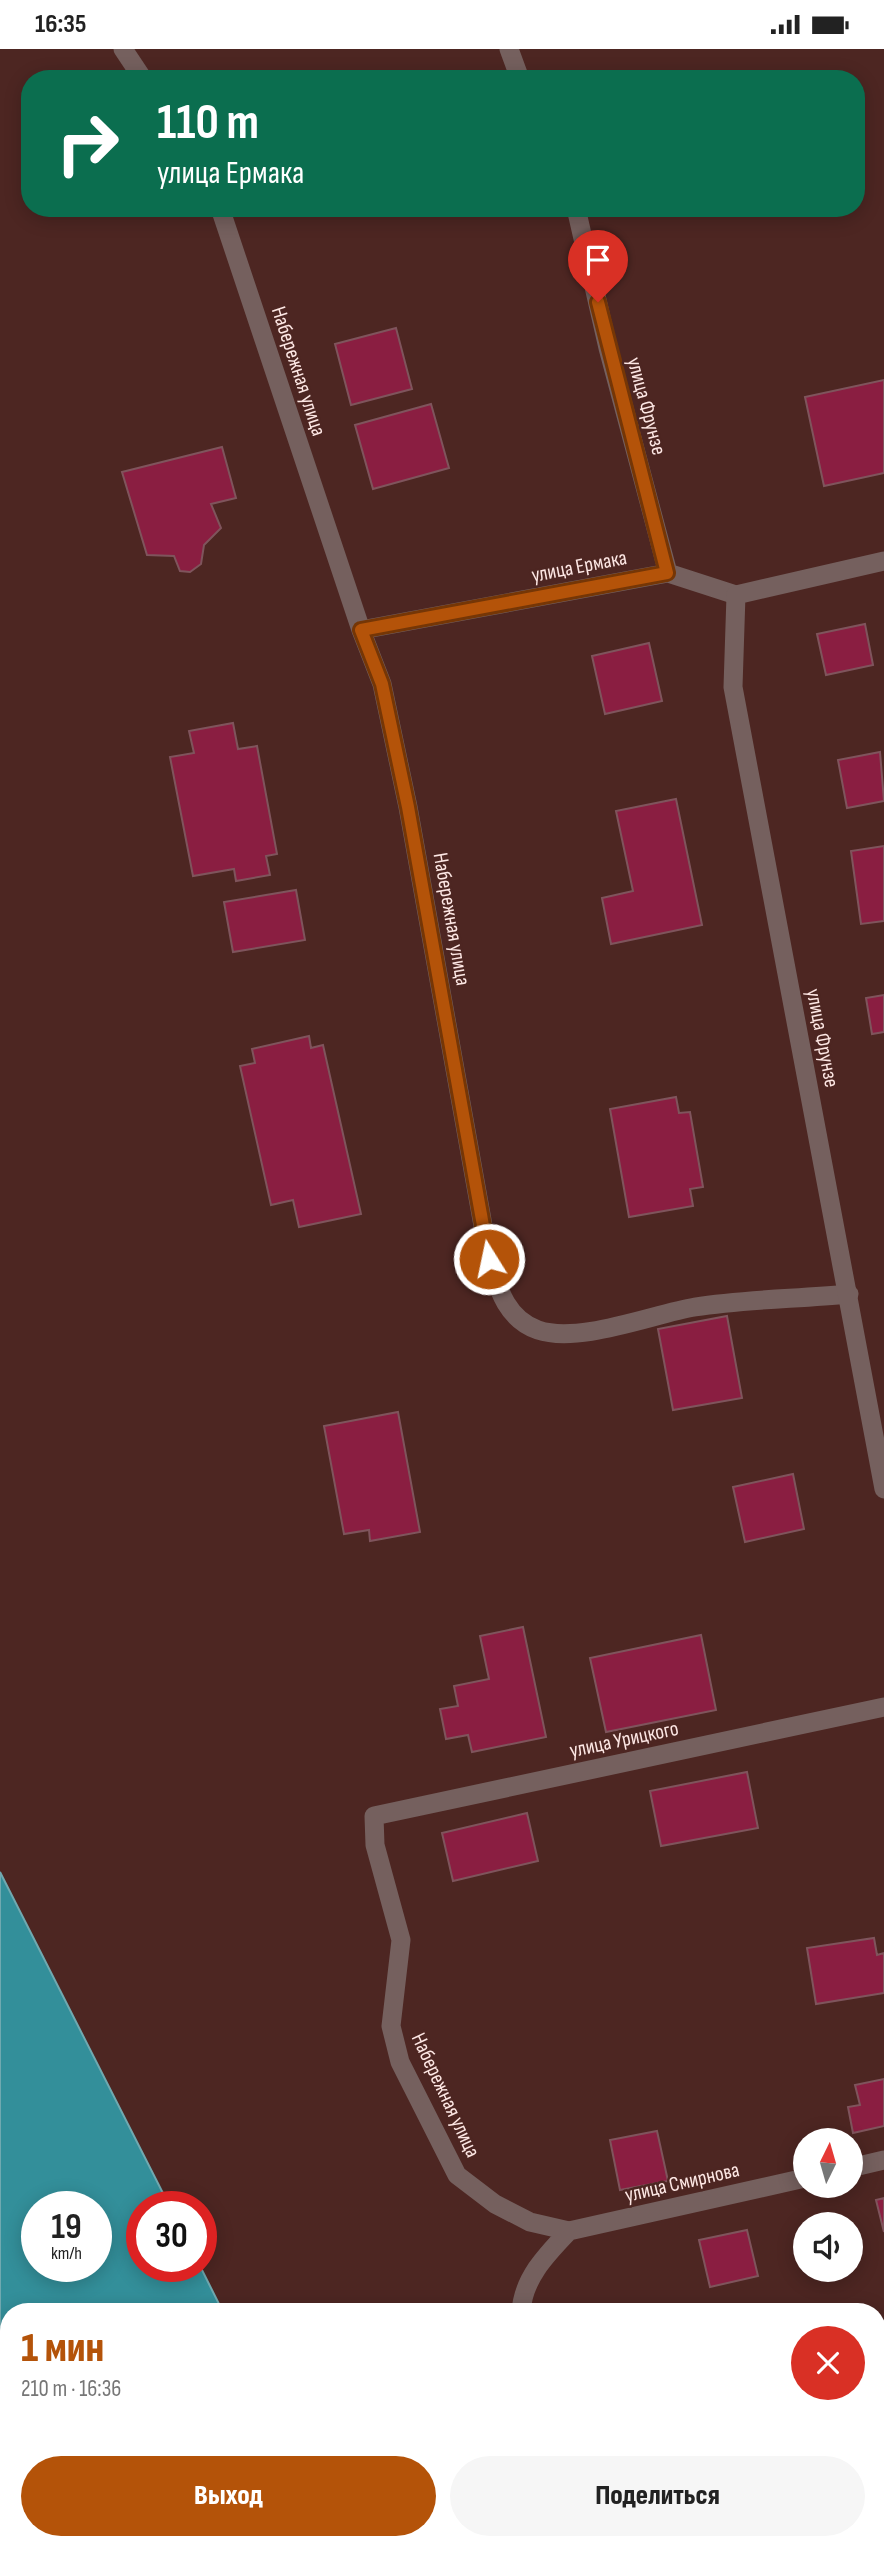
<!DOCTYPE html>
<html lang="ru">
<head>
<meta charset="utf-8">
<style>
  :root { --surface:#fff; --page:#f6f6f6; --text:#222; --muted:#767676; --accent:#b45309 }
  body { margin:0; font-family:"Sofia Sans Condensed",sans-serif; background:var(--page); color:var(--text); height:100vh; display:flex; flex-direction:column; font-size:26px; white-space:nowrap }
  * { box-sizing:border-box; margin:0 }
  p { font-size:23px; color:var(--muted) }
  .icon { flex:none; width:38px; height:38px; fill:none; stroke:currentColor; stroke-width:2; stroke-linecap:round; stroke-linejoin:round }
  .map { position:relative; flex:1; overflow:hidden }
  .panel { position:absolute; left:0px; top:2254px; width:886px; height:247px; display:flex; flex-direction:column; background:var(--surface); border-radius:28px 28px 0 0; box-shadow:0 4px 18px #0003 }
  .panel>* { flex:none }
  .banner { position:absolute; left:21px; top:21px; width:844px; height:147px; border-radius:28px; box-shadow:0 4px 18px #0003; background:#0b6e4f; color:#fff; overflow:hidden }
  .needle { width:46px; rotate:5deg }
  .fabs { position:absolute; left:793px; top:2079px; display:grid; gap:14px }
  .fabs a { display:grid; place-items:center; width:70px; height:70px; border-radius:50%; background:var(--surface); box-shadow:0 4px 18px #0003; font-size:35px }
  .speed { position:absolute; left:21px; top:2142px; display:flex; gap:14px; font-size:35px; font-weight:700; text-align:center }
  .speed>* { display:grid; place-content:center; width:91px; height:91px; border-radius:50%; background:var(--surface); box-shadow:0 4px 18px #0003; line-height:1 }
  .speed small { font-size:18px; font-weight:400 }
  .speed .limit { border:10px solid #d22; background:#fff; color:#111 }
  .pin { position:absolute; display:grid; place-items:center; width:60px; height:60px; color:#fff; margin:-72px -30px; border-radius:50% 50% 50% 0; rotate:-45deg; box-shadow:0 0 7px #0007 }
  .pin .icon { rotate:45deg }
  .me { position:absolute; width:77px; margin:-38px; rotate:350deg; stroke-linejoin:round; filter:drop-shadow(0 0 5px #0008) }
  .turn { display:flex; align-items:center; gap:24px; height:147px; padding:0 21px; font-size:32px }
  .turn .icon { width:91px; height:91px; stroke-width:2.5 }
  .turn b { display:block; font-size:49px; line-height:60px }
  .round { display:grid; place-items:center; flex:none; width:74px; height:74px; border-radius:37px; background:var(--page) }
  .overview { display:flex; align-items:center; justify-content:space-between; height:119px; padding:0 21px }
  h1 { font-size:42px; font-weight:800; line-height:52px; color:var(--accent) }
  .primary-button { display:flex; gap:14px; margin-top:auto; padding:14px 21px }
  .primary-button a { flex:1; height:80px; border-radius:42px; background:var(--accent); color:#fff; font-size:28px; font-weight:800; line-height:80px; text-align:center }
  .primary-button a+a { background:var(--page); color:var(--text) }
  .status { display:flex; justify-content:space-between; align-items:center; height:49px; padding:0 35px; background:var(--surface); direction:ltr }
  .status svg { height:19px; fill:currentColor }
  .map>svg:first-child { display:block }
  .water { fill:#338f9a; stroke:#70a9b0; stroke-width:2; fill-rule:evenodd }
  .building { fill:#8a1e41; stroke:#7f545c; stroke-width:2 }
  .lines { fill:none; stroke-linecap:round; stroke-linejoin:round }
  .minor { stroke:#75605e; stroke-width:19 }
  .tertiary { stroke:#75605e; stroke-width:19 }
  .route-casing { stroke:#753606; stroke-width:18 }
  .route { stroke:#b45309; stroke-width:12 }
  .labels { text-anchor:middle; stroke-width:5; stroke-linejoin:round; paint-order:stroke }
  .street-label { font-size:21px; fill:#fde7e4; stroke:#4d2622 }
</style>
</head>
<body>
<div class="status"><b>16:35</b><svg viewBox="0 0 49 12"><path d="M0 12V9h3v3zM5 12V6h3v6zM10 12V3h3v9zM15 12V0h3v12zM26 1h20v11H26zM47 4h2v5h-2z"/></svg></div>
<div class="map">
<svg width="884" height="2500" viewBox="0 0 884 2500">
  <rect width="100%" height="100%" fill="#4d2622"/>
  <path class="water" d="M0 1823 170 2158H142V2217H200L223 2263H9V2492H339L343 2500H0ZM37 2158H96V2217H37Z"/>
  <path class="building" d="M396 279 412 340 351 356 335 295Z
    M884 331V424L824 437 805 348Z
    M431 355 449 419 373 440 355 376Z
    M222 398 236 449 211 455 221 479 204 496 201 515 190 523 180 522 174 507 147 506 122 423Z
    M865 575 873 616 826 626 817 585Z
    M649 594 662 652 605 665 592 607Z
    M233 674 238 700 257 697 277 805 266 807 270 826 236 832 234 820 193 827 170 708 194 704 189 682Z
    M880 703 884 752 847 759 838 711Z
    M676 750 702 876 611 895 602 849 633 842 616 762Z
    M884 797V872L861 875 851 802Z
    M296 841 305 891 233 903 224 853Z
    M884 946V983L872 985 866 949Z
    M309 987 311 999 323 996 361 1165 299 1178 293 1151 271 1156 240 1017 255 1014 252 1000Z
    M676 1048 679 1064 690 1063 703 1138 690 1140 693 1157 629 1168 610 1060Z
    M727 1267 742 1349 673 1361 658 1280Z
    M398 1363 420 1483 370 1492 369 1481 344 1485 324 1377Z
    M793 1425 804 1480 745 1493 733 1438Z
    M523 1578 546 1688 472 1703 468 1686 446 1690 440 1660 458 1657 454 1637 489 1630 480 1587Z
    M701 1586 716 1661 606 1683 590 1609Z
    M747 1723 758 1779 661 1797 650 1742Z
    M527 1764 538 1812 453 1832 442 1784Z
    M874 1889 877 1906 884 1904V1944L816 1955 807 1899Z
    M884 2030V2077L853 2084 848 2058 860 2056 855 2036Z
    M657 2082 668 2132 620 2141 610 2091Z
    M884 2149V2183L876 2151Z
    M747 2181 758 2227 710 2238 699 2191Z"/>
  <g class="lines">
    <path class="minor" d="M123 0 143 30
      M509 0 520 30
      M220 159 361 581 382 635 408 758 489 1210C498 1239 506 1270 538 1281 579 1295 653 1265 695 1258 745 1250 798 1250 849 1245
      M576 159 608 299 668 524
      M361 581 668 524 736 546
      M850 2119 884 2111
      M569 2182 805 2129
      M521 2263C523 2229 547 2205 569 2182L530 2173 495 2155 457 2126 400 2013 391 1977 401 1891 375 1796 374 1767 884 1658
      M521 2492 523 2500"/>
    <path class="tertiary" d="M884 512 736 546 733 638 884 1440"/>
  </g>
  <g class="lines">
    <g class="route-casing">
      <path id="route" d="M489 1210 408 758 382 635 361 581 667 524 598 253"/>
    </g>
    <use href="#route" class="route"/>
  </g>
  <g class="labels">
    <g class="street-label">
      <text transform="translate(299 322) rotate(72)" y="7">Набережная улица</text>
      <text transform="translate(647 357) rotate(75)" y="7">улица Фрунзе</text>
      <text transform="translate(579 517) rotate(-11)" y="7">улица Ермака</text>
      <text transform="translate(452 870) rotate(80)" y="7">Набережная улица</text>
      <text transform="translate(823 989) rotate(79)" y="7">улица Фрунзе</text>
      <text transform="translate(624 1690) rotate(-12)" y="7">улица Урицкого</text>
      <text transform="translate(446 2046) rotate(65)" y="7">Набережная улица</text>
      <text transform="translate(682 2133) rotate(-13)" y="7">улица Смирнова</text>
    </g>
  </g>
</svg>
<div class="fabs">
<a><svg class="needle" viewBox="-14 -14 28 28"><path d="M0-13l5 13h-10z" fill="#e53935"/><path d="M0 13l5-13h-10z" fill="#767676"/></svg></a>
<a><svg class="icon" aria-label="sound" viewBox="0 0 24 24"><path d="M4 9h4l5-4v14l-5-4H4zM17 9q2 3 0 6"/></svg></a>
</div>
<div class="speed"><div>19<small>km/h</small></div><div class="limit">30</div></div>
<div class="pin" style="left:598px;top:253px;background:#d93025"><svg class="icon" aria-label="arrive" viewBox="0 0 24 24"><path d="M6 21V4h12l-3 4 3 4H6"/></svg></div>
<svg class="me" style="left:489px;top:1210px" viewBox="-20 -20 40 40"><circle r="17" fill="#b45309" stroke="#fff" stroke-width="3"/><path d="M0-11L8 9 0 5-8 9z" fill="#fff"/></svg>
<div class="banner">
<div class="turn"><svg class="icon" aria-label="right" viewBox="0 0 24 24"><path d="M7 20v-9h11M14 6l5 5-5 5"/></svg><div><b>110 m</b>улица Ермака</div></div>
</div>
<section class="panel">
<div class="overview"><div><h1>1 мин</h1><p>210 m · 16:36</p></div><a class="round" style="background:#d93025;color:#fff"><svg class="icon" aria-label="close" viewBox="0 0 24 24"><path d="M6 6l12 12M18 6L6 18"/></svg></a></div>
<div class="primary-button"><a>Выход</a><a>Поделиться</a></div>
</section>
</div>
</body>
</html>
